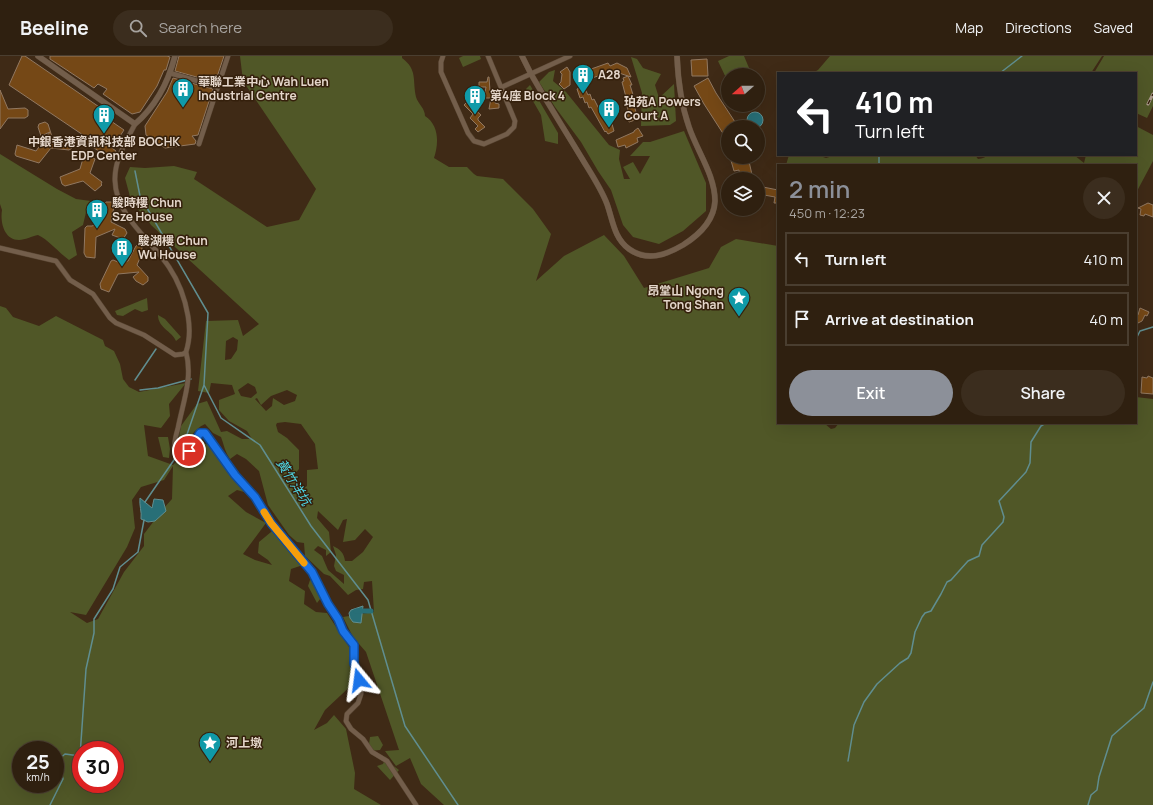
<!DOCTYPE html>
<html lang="en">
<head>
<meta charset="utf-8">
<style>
  :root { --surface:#2f2010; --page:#3b2d1e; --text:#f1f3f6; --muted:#a7a39f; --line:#4a3e30; --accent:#8c9099 }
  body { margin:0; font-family:Manrope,"Noto Sans TC",sans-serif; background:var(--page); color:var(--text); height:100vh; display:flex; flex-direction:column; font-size:15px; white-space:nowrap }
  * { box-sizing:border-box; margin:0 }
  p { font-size:13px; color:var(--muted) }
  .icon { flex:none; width:22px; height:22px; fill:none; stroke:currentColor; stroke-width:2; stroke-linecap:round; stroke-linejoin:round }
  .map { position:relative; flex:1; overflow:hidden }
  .side { position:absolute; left:777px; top:108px; width:360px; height:260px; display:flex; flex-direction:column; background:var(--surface); border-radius:0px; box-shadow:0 4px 16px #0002,0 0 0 1px var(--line) }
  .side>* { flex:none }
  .guide { position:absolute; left:777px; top:16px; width:360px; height:84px; border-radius:0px; box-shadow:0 4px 16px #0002,0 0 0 1px var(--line); background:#202124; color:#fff; overflow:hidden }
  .needle { width:26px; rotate:249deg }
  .fabs { position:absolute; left:721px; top:12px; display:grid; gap:8px }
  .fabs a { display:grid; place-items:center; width:44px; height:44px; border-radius:50%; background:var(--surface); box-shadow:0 4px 16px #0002,0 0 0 1px var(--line); font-size:20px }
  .speed { position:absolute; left:12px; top:685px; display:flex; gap:8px; font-size:20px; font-weight:700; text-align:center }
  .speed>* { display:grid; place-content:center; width:52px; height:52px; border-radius:50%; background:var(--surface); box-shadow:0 4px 16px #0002,0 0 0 1px var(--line); line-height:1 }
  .speed small { font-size:10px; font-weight:400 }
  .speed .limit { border:6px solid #d22; background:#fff; color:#111 }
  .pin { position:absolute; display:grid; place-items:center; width:34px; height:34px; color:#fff; margin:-17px; border:2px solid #fff; border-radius:50%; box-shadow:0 1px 4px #0007 }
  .me { position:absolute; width:44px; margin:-22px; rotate:344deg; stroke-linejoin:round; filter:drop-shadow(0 0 3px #0008) }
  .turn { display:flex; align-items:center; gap:14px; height:84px; padding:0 12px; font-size:18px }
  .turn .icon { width:52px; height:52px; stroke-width:2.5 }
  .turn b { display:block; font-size:28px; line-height:34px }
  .round { display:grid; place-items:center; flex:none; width:42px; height:42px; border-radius:21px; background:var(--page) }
  .summary { display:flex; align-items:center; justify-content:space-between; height:68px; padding:0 12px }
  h1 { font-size:24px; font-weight:600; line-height:30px; color:var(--accent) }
  .button { display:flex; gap:8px; margin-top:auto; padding:8px 12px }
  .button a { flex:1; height:46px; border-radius:24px; background:var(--accent); color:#fff; font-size:16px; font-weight:600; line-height:46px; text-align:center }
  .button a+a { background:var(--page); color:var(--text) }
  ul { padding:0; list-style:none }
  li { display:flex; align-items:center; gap:12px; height:54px; margin:0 8px 6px; padding:0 4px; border:2px solid var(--line); border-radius:0px }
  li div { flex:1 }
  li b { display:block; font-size:15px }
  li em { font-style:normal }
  header { display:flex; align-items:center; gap:24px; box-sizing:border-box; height:56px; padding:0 20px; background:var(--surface); border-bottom:1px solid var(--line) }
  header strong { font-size:19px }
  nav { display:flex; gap:22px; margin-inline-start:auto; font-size:14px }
  .search { width:280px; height:36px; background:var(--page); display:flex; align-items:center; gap:10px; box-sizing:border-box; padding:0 14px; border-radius:22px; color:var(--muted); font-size:15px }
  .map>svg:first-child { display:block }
  .green { fill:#505727; fill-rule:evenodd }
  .water { fill:#286f77; stroke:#608e90 }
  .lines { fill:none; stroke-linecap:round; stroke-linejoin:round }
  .stream { stroke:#608e90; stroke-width:1.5 }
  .canal { stroke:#286f77; stroke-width:5 }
  .building { fill:#754816; stroke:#917861 }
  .minor-casing { stroke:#594633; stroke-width:5.5 }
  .tertiary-casing { stroke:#594633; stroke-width:6 }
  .minor { stroke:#735e4b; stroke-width:4.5 }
  .tertiary { stroke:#735e4b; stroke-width:5.5 }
  .rail-casing { stroke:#aa998b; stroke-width:3 }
  .rail { stroke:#35200c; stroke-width:1.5; stroke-dasharray:4.5; stroke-linecap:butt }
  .route-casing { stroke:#114b97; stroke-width:10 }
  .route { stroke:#1a73e8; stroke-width:7 }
  .slow { stroke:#f59e0b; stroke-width:7 }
  .labels { text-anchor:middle; stroke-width:3; stroke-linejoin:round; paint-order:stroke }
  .poi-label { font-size:12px; font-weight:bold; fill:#e4d6ca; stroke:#35200c; text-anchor:start }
  .water-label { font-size:13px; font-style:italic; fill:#4ed7e7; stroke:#35200c }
</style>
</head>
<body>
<header>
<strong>Beeline</strong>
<div class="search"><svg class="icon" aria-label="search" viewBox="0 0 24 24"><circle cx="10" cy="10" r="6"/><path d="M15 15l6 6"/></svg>Search here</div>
<nav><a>Map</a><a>Directions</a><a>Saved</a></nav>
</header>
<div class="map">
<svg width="1153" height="749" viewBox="0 0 1153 749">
  <rect width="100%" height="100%" fill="#3f2a16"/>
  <path class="green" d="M240 0H402V2C418 14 412 24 416 41 418 48 425 52 425 60 439 69 439 87 434 102L449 111H467L474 118 477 120 503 123 533 153 551 178 536 225 564 200 604 179 624 200 644 232 709 212 721 191 736 183 778 190V367H824L831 373 835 372 839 367H1136V341L1153 343V749H444L421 728 410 702 396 710 385 695 399 694 366 596 353 581 343 561 374 556 372 525 364 526 363 533 356 534 348 539 330 520 324 518 305 500 304 487 297 486 289 479 268 449 259 415 246 403 237 398 230 403C225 396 224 389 221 381L213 377 205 368C193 374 189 382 184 394L178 387 181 370 197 348 207 345 221 376 227 375 242 383H252L247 375 229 365 219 354V344L235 338 232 329 211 327 209 337 198 335 206 265 238 264 243 280 259 268 151 169 145 160 132 148 125 122 130 111 145 112 174 110 197 116 194 123 267 171 299 164 316 133 243 25ZM233 281 238 284 237 294 231 303 225 304 226 285ZM248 327 255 331 257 337 251 342 241 340 238 334ZM287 334 297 339 295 345 284 349 273 342 272 350 266 355 255 343 257 342 261 349 271 340ZM285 366 301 368 315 388 318 413 307 414V430L303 433 294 419 299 413V394L287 382 278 376 276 369 277 367ZM318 455 338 474 343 464 347 463 343 486 355 484 365 473 373 481 363 496 352 505H345C344 497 340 493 333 490L336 499 334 510 336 515 344 519V528L328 514 322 500 314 494 318 490 326 494V500L331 496 329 476 317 462Z
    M463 0H480L481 3 463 11 459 2Z
    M729 0H744L752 19H728V26L718 5Z
    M830 0H1102L1091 17H812L818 14Z
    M1104 0H1153V50L1147 62 1136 57V17H1094Z
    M631 1 637 3 643 12 661 18 655 29 659 42 674 28 676 65 670 69 641 70 642 37Z
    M555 14 553 25 566 36 609 89 620 94 619 103 624 123H630L623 111 633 106 640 118 650 100H630L643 86H650L684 75 706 127V155L683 175 659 188 633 181 623 169 611 134 598 115 581 86 555 51 539 26 549 16Z
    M530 29 558 77V88L545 85 541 59 526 33Z
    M1136 70 1153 79V105L1136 137V109H786L789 99H817L826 102 836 99H975L978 103C983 103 986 100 990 99 998 97 1006 99 1013 101V99H1074L1084 107 1086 99H1136Z
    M0 98 57 133 76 143 91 145 87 152 83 169 72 176 77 199 69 204C58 196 50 185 38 179 32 180 25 184 19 184 4 184 0 166 2 154L0 148Z
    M147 242 148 254 142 256 135 253 123 260 117 259 115 255Z
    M0 250 6 252 13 261 39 270 56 260 103 284 105 290 114 295 120 308 123 323 129 331 139 336 186 327 169 348 170 360 161 372 144 369 148 400 173 409 197 386 210 389 251 438 237 434 228 440 246 456 266 467 243 498 255 504 272 509 268 504 258 497 259 486 277 471 303 509 291 513 289 525 305 535 304 548 316 556 327 557 353 597 357 624 325 654 314 674 327 667 334 659 346 673 355 717 354 733 381 749H0ZM173 410 172 443 163 453 144 478V490L124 516 98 563 87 567 70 556 86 559 127 491 135 472 132 444 141 431 164 424ZM21 694H55V728H21ZM81 694H115V728H81Z
    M158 259 165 263 181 281 176 285C172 275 158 272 158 259Z
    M158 381H168L170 393 169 402 163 401Z
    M310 524 320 529 324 538 317 547 308 530Z
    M378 680 383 689 380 694 368 695 370 681Z
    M386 700 387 705 399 714 390 724 377 710 383 708Z"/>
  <path class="water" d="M747 64a8 8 0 1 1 16 0a8 8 0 1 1-16 0Z
    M140 442 152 452 154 443 163 444 166 455 155 465 148 466 141 463C142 456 139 449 140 442Z
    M363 550 361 567 353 566 350 562 349 557 351 554Z"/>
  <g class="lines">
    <path class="stream" d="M1000 17 1022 0
      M879 109V99
      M135 115 140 140 208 257 204 329 221 362 260 389 311 470 368 544 405 670 458 749
      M1136 283 1140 275 1153 271
      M135 324 156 293
      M140 334 158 332 191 323
      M183 390 204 329
      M145 446 176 401
      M848 705 854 669 864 646 877 628 900 607 908 602 911 597 915 576 922 561 925 557 931 555 941 538 947 526 951 524 968 505 979 500 982 489 1003 466 1004 461 999 445 1026 416 1030 407 1031 386 1041 370 1046 367
      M50 749 63 723 58 704 65 698 80 700 86 613 94 577V563L113 533 120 511 138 496 144 464
      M1088 749 1091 739 1097 734 1099 721 1112 680 1144 652 1153 626"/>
    <path class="canal" d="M356 555H371"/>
  </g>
  <path class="building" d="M22 0H25L108 57 105 61 124 74 112 92 116 95 113 104 83 85 86 81 9 29Z
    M50 0H167L170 1 166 14H164L157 30 140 56 132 58 103 38 107 33 98 28 94 32 50 3Z
    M179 0H224L217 21 211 25 175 15Z
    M707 3 708 20H692L691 4Z
    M608 7 610 10 617 7 627 12 631 21 613 15 583 25 580 17Z
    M567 11 570 16V29L564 33 559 28 561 26 562 18 560 16Z
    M628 20 632 29H630L634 42H632L638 63 629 66 626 61 628 60 626 57 628 53 625 46 627 45 622 26 624 25 623 22Z
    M488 21H489L490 35 492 37 493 33H494L495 47 499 48V52L489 53 491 42H484L486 31H479V26H487Z
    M173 22 213 33 198 79 192 80 196 85 195 88 165 92 146 79 145 70 167 36Z
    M708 22 716 37 737 69 734 71H728V88L724 79 704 48 694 30Z
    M582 31 583 34 585 33 588 39 590 38 592 44 594 43 600 55 602 54 607 63 612 68 614 75 608 78 606 75 605 76 591 51 589 52 587 46 585 47 583 41 580 42 577 33Z
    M0 34 8 53 25 52 28 54V60L25 62H8L0 73Z
    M471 42 475 46 471 50 481 59 478 62V64L485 71 478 76 475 73 478 70 470 62 473 58 464 49Z
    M45 66 48 68 53 84 69 83V85H72V92L69 94 51 92 39 107 16 100 15 98 17 89 36 95 50 76 41 80 38 71 39 68Z
    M638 72 643 80 637 82 638 86 626 92 625 89 618 91 616 84 634 76V75Z
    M87 98 95 103 90 117 102 126 101 128 102 129 95 135 83 125 65 130 62 128 60 121 80 113 84 99 87 100Z
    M730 101H748L753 123H740L739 114 734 115Z
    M758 130 778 134V147H774L775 141 764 139 763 144 758 143Z
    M106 146H112L114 150 111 166 125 173 127 177 123 183 112 179 115 173 96 181 95 202 86 201 84 197 85 172 87 170H92L101 166 103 149Z
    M1148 147 1153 149V161L1145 158 1144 160 1140 159 1141 153 1138 152Z
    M139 188 142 191V193L146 195 143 202H140L137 209 148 221V225L143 229 136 225 133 221 139 216 118 218 109 236 101 233 100 228 111 205 113 204 118 206 128 205 136 190Z
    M1140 252 1149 256 1147 260 1145 259 1142 265 1136 268V258L1138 259Z
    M1148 320 1153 322V338L1141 337 1142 321 1147 322Z"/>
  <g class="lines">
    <g class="minor-casing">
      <path id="minor" d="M443 0 441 6V16L468 77 474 85 484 88 507 78 514 71 515 65 488 0
        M170 17 218 31
        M502 31 570 0
        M135 68C126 86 114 104 115 125 116 160 151 184 169 211 179 226 185 242 188 260 190 272 190 284 186 296
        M199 88 228 0
        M0 192 56 205 70 224 93 238 110 262 116 267 144 279 175 299 183 298 186 296
        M186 296C193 322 183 346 178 372 176 379 173 389 175 396L180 400C191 399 195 386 200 377H205L230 413 255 441 271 467 315 519 318 529 338 563 343 575 354 590V607L361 629V638L358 647 347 658 346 665 351 673 363 683 372 696 387 705 416 749"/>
    </g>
    <g class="tertiary-casing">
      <path id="tertiary" d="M38 0 135 68C156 50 168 27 175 0
        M522 0 531 18C547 46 564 73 581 101 590 116 601 132 607 148 613 165 614 182 629 193 647 206 666 199 683 189 699 179 714 165 715 145 715 119 697 95 689 71 681 48 678 25 677 0"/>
    </g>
    <use href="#minor" class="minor"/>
    <use href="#tertiary" class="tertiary"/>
    <g class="rail-casing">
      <path id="rail" d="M1148 48 1153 38"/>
    </g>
    <use href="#rail" class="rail"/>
  </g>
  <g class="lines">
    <g class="route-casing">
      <path id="route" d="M189 395 200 377H205L235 419 255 441 271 467 312 516 328 548 338 563 343 575 354 589V607L359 624"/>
    </g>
    <use href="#route" class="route"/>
    <path class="slow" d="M264 456 271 467 304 507"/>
  </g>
  <defs>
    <g id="building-pin" transform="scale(1.15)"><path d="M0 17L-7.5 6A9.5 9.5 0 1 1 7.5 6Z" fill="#0f9aa8" stroke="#35200c"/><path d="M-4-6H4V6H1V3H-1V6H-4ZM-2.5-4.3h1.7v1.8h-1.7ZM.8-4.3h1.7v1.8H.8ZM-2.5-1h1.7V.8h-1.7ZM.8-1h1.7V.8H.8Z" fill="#fff"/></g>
    <g id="sight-pin" transform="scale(1.15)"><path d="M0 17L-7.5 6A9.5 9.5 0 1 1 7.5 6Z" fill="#0f9aa8" stroke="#35200c"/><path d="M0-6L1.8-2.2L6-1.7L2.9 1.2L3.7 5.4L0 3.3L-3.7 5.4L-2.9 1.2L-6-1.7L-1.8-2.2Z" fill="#fff"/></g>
  </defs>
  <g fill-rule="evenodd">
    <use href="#building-pin" x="583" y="19"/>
    <use href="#building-pin" x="183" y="33"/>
    <use href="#building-pin" x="475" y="40"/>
    <use href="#building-pin" x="609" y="53"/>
    <use href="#building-pin" x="104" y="59"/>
    <use href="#building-pin" x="97" y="154"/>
    <use href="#building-pin" x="122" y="192"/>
    <use href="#sight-pin" x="739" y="242"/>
    <use href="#sight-pin" x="210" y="687"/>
  </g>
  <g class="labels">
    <g class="poi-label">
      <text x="598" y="23">A28</text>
      <text x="198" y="30">華聯工業中心 Wah Luen<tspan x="198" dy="14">Industrial Centre</tspan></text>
      <text x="490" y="44">第4座 Block 4</text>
      <text x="624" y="50">珀苑A Powers<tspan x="624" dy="14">Court A</tspan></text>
      <text x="104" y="90" text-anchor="middle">中銀香港資訊科技部 BOCHK<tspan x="104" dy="14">EDP Center</tspan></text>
      <text x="112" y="151">駿時樓 Chun<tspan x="112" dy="14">Sze House</tspan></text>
      <text x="138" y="189">駿湖樓 Chun<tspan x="138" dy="14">Wu House</tspan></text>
      <text x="724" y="239" text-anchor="end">昂堂山 Ngong<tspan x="724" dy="14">Tong Shan</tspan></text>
      <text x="226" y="691">河上墩</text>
    </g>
    <g class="water-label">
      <text transform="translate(294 426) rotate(58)" y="5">黃竹洋坑</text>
    </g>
  </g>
</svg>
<div class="fabs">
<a><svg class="needle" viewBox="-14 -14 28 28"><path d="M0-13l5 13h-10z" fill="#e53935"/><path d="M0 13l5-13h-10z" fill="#a7a39f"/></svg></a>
<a><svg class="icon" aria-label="search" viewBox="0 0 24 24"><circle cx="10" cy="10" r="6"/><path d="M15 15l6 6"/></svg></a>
<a><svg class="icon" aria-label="layers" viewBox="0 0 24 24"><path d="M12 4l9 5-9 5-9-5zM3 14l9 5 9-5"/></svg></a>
</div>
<div class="speed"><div>25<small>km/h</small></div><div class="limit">30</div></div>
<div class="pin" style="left:189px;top:395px;background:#d93025"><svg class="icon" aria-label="arrive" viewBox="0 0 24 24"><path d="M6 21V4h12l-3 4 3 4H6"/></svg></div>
<svg class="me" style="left:359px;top:624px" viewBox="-20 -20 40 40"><path d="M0-17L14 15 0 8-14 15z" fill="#1a73e8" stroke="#fff" stroke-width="4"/></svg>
<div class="guide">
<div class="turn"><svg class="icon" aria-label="left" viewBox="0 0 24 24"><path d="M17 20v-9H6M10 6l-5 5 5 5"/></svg><div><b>410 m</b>Turn left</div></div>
</div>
<section class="side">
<div class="summary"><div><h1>2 min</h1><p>450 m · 12:23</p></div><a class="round"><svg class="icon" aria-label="close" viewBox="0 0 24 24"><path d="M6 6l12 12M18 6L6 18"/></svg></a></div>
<ul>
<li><svg class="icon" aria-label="left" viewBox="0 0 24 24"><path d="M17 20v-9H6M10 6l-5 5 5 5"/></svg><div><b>Turn left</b></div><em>410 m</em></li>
<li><svg class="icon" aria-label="arrive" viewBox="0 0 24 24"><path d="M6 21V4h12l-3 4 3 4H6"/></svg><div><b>Arrive at destination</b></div><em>40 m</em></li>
</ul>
<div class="button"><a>Exit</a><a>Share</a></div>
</section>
</div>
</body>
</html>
